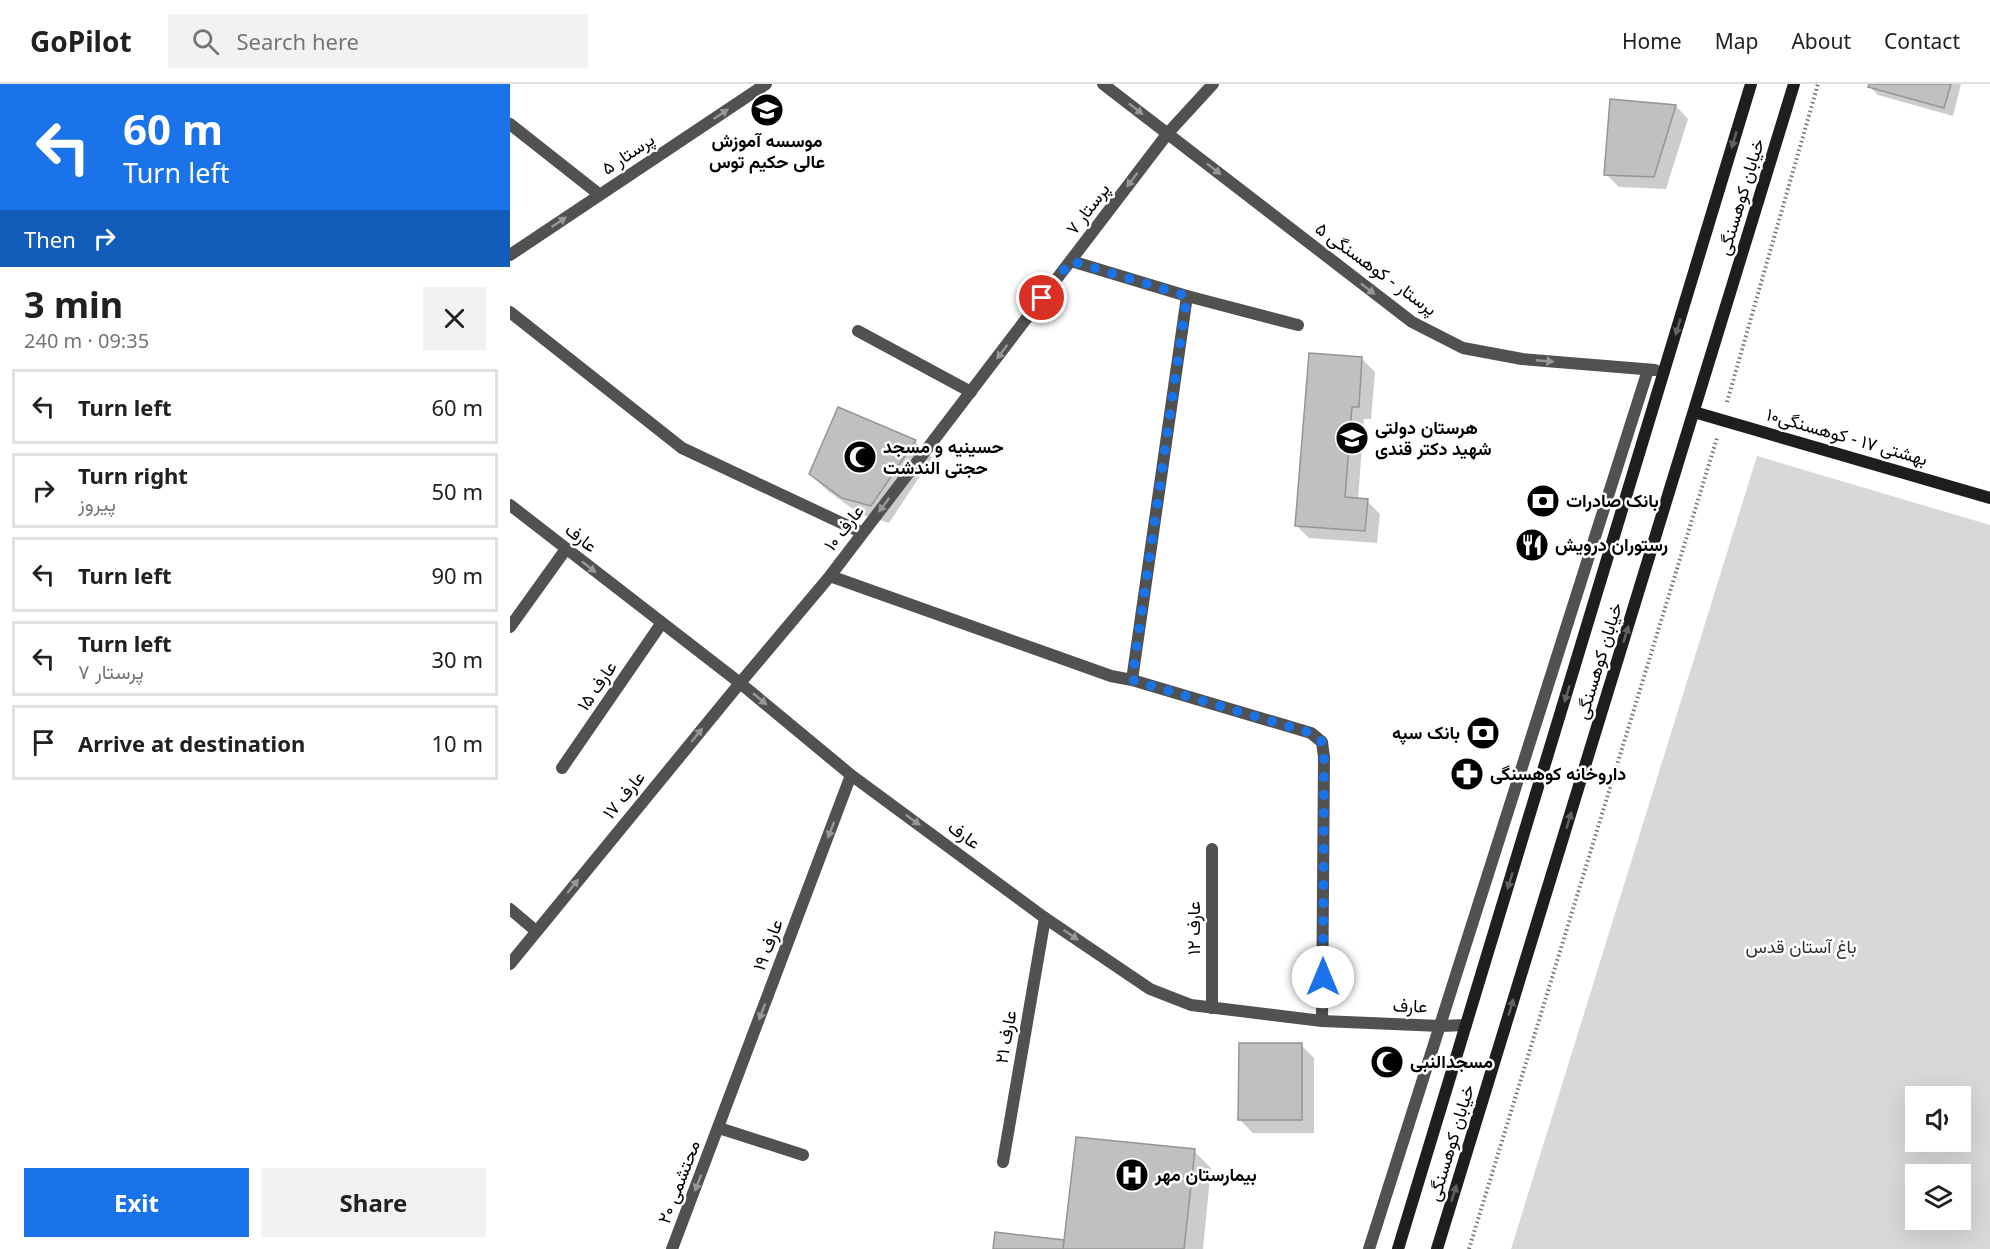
<!DOCTYPE html>
<html lang="en">
<head>
<meta charset="utf-8">
<style>
  :root { --surface:#fff; --page:#f2f2f2; --text:#202124; --muted:#757577; --line:#e0e0e0; --accent:#1a73e8 }
  body { margin:0; font-family:"Noto Sans",Vazirmatn,sans-serif; background:var(--page); color:var(--text); height:100vh; display:flex; flex-direction:column; font-size:22px; white-space:nowrap }
  * { box-sizing:border-box; margin:0 }
  p { font-size:20px; color:var(--muted) }
  .icon { flex:none; width:33px; height:33px; fill:none; stroke:currentColor; stroke-width:2; stroke-linecap:round; stroke-linejoin:round }
  .map { position:relative; flex:1; overflow:hidden }
  .details { display:flex; flex-direction:column; background:var(--surface); width:510px }
  .details>* { flex:none }
  .banner { background:#1a73e8; color:#fff; overflow:hidden }
  .controls { position:absolute; left:1395px; top:1002px; display:grid; gap:12px }
  .controls a { display:grid; place-items:center; width:66px; height:66px; border-radius:0px; background:var(--surface); box-shadow:0 6px 24px #0002; font-size:30px }
  .pin { position:absolute; display:grid; place-items:center; width:51px; height:51px; color:#fff; margin:-26px; border:3px solid #fff; border-radius:50%; box-shadow:0 2px 6px #0007 }
  .me { position:absolute; width:66px; margin:-33px; rotate:0deg; stroke-linejoin:round; filter:drop-shadow(0 0 4px #0008) }
  .turn { display:flex; align-items:center; gap:21px; height:126px; padding:0 24px; font-size:27px }
  .turn .icon { width:78px; height:78px; stroke-width:2.5 }
  .turn b { display:block; font-size:42px; line-height:51px }
  .then { display:flex; align-items:center; height:57px; padding:0 24px; background:#0003; gap:12px; font-size:22px }
  .round { display:grid; place-items:center; flex:none; width:63px; height:63px; border-radius:0px; background:var(--page) }
  .summary { display:flex; align-items:center; justify-content:space-between; height:102px; padding:0 24px }
  h1 { font-size:36px; font-weight:700; line-height:45px }
  .cta { display:flex; gap:12px; margin-top:auto; padding:12px 24px }
  .cta a { flex:1; height:69px; border-radius:0px; background:var(--accent); color:#fff; font-size:24px; font-weight:700; line-height:69px; text-align:center }
  .cta a+a { background:var(--page); color:var(--text) }
  ul { padding:0; list-style:none }
  li { display:flex; align-items:center; gap:18px; height:75px; margin:0 12px 9px; padding:0 12px; border:3px solid var(--line); border-radius:0px }
  li div { flex:1 }
  li b { display:block; font-size:22px }
  li em { font-style:normal }
  header { display:flex; align-items:center; gap:36px; box-sizing:border-box; height:84px; padding:0 30px; background:var(--surface); border-bottom:2px solid var(--line) }
  header strong { font-size:28px }
  nav { display:flex; gap:33px; margin-inline-start:auto; font-size:21px }
  .search { width:420px; height:54px; background:var(--page); display:flex; align-items:center; gap:15px; box-sizing:border-box; padding:0 21px; border-radius:0px; color:var(--muted); font-size:22px }
  main { display:flex; flex:1; min-height:0 }
  .map>svg:first-child { display:block }
  .green { fill:#d8d8d8; fill-rule:evenodd }
  .shadow { fill:#0003 }
  .building { fill:#c0c0c0; stroke:#959595; stroke-width:1.5 }
  .lines { fill:none; stroke-linecap:round; stroke-linejoin:round }
  .path { stroke:#737373; stroke-width:4; stroke-dasharray:1.5 3; stroke-linecap:butt }
  .lane { stroke:#515151; stroke-width:12 }
  .street { stroke:#515151; stroke-width:12 }
  .secondary { stroke:#1e1e1e; stroke-width:12 }
  .oneway { fill:#979797 }
  .oneway2 { fill:#626262 }
  .route { stroke:#1a73e8; stroke-width:10; stroke-dasharray:0 18 }
  .labels { text-anchor:middle; stroke-width:5; stroke-linejoin:round; paint-order:stroke }
  .poi-label { font-size:18px; font-weight:bold; fill:#000; stroke:#fff; text-anchor:start }
  .street-label { font-size:18px; fill:#000; stroke:#fff }
  .park-label { font-size:18px; fill:#2f2f2f; stroke:#fff }
</style>
</head>
<body>
<header>
<strong>GoPilot</strong>
<div class="search"><svg class="icon" aria-label="search" viewBox="0 0 24 24"><circle cx="10" cy="10" r="6"/><path d="M15 15l6 6"/></svg>Search here</div>
<nav><a>Home</a><a>Map</a><a>About</a><a>Contact</a></nav>
</header>
<main>
<section class="details">
<div class="banner">
<div class="turn"><svg class="icon" aria-label="left" viewBox="0 0 24 24"><path d="M17 20v-9H6M10 6l-5 5 5 5"/></svg><div><b>60 m</b>Turn left</div></div>
<div class="then">Then<svg class="icon" aria-label="right" viewBox="0 0 24 24"><path d="M7 20v-9h11M14 6l5 5-5 5"/></svg></div>
</div>
<div class="summary"><div><h1>3 min</h1><p>240 m · 09:35</p></div><a class="round"><svg class="icon" aria-label="close" viewBox="0 0 24 24"><path d="M6 6l12 12M18 6L6 18"/></svg></a></div>
<ul>
<li><svg class="icon" aria-label="left" viewBox="0 0 24 24"><path d="M17 20v-9H6M10 6l-5 5 5 5"/></svg><div><b>Turn left</b></div><em>60 m</em></li>
<li><svg class="icon" aria-label="right" viewBox="0 0 24 24"><path d="M7 20v-9h11M14 6l5 5-5 5"/></svg><div><b>Turn right</b><p>پیروز</p></div><em>50 m</em></li>
<li><svg class="icon" aria-label="left" viewBox="0 0 24 24"><path d="M17 20v-9H6M10 6l-5 5 5 5"/></svg><div><b>Turn left</b></div><em>90 m</em></li>
<li><svg class="icon" aria-label="left" viewBox="0 0 24 24"><path d="M17 20v-9H6M10 6l-5 5 5 5"/></svg><div><b>Turn left</b><p>پرستار ۷</p></div><em>30 m</em></li>
<li><svg class="icon" aria-label="arrive" viewBox="0 0 24 24"><path d="M6 21V4h12l-3 4 3 4H6"/></svg><div><b>Arrive at destination</b></div><em>10 m</em></li>
</ul>
<div class="cta"><a>Exit</a><a>Share</a></div>
</section>
<div class="map">
<svg width="1480" height="1165" viewBox="0 0 1480 1165">
  <rect width="100%" height="100%" fill="#fff"/>
  <path class="green" d="M1247 372 1480 441V1165H1001ZM1406 1012H1450V1058H1406ZM1406 1090H1450V1136H1406Z"/>
  <path class="shadow" d="M1360 0H1451L1443 32 1368 11 1359 2Z
    M1166 22 1178 35 1156 105 1109 103 1096 90Z
    M852 275 865 288 861 335H854L848 416 857 417 870 430 867 459 799 454 786 441Z
    M329 325 406 358 422 374 379 439 350 430 318 407 300 390Z
    M791 961 804 974V1049H743L730 1036Z
    M684 1067 701 1084 693 1165H485L487 1149 556 1158Z"/>
  <path class="building" d="M1359 0H1441L1434 24 1358 3Z
    M1100 15 1166 21 1144 93 1094 91Z
    M799 269 852 273 849 323H842L835 413 858 415 855 447 785 442Z
    M328 323 406 356 361 422 332 414 299 390Z
    M729 959H792V1036H728Z
    M566 1053 685 1065 674 1165H553Z
    M485 1148 554 1156 553 1165H483Z"/>
  <g class="lines">
    <path class="path" d="M1217 318 1308 0
      M959 1165 1207 354"/>
    <path class="lane" d="M561 177 677 212 788 241
      M348 247 461 308
      M0 543 56 465
      M52 684 151 540
      M702 924V765
      M493 1078 535 834"/>
    <path class="street" d="M593 0 902 238 953 264 1012 275 1145 286
      M0 40 90 111
      M0 171 256 0
      M0 228 172 364 353 449
      M0 421 230 599 341 691 535 834 640 905 681 921 812 937 931 942 956 941
      M320 492 601 592 622 596 801 649 812 658 814 673 812 937
      M622 596 677 212
      M0 825 26 847
      M0 880 230 599 320 492 658 49 703 0
      M209 1044 293 1071
      M162 1165 341 691
      M859 1165 1138 286"/>
    <path class="secondary" d="M1184 328 1480 414
      M888 1165 1241 0
      M927 1165 1284 0"/>
  </g>
  <defs><path id="oneway-solid" d="M-6-.8H1V-3.2L6.5 0L1 3.2V.8H-6Z" transform="scale(1.5)"/></defs>
  <g class="oneway">
    <use href="#oneway-solid" transform="translate(626 25) rotate(38)"/>
    <use href="#oneway-solid" transform="translate(211 30) rotate(-34)"/>
    <use href="#oneway-solid" transform="translate(704 85) rotate(38)"/>
    <use href="#oneway-solid" transform="translate(622 96) rotate(127)"/>
    <use href="#oneway-solid" transform="translate(49 138) rotate(-34)"/>
    <use href="#oneway-solid" transform="translate(858 205) rotate(38)"/>
    <use href="#oneway-solid" transform="translate(492 268) rotate(127)"/>
    <use href="#oneway-solid" transform="translate(1035 277) rotate(5)"/>
    <use href="#oneway-solid" transform="translate(374 421) rotate(127)"/>
    <use href="#oneway-solid" transform="translate(79 483) rotate(38)"/>
    <use href="#oneway-solid" transform="translate(250 615) rotate(40)"/>
    <use href="#oneway-solid" transform="translate(187 651) rotate(-51)"/>
    <use href="#oneway-solid" transform="translate(403 736) rotate(36)"/>
    <use href="#oneway-solid" transform="translate(321 746) rotate(111)"/>
    <use href="#oneway-solid" transform="translate(63 802) rotate(-51)"/>
    <use href="#oneway-solid" transform="translate(561 851) rotate(34)"/>
    <use href="#oneway-solid" transform="translate(252 928) rotate(111)"/>
    <use href="#oneway-solid" transform="translate(188 1099) rotate(111)"/>
  </g>
  <g class="oneway2">
    <use href="#oneway-solid" transform="translate(1224 56) rotate(107)"/>
    <use href="#oneway-solid" transform="translate(1168 243) rotate(107)"/>
    <use href="#oneway-solid" transform="translate(1116 550) rotate(-73)"/>
    <use href="#oneway-solid" transform="translate(1057 610) rotate(107)"/>
    <use href="#oneway-solid" transform="translate(1059 736) rotate(-73)"/>
    <use href="#oneway-solid" transform="translate(1000 797) rotate(107)"/>
    <use href="#oneway-solid" transform="translate(1001 923) rotate(-73)"/>
    <use href="#oneway-solid" transform="translate(944 1109) rotate(-73)"/>
  </g>
  <g class="lines">
    <path class="route" d="M532 214 561 177 677 212 622 596 801 649 812 658 814 673 813 893"/>
  </g>
  <defs>
    <g id="university-disc" transform="scale(1.725)"><circle r="9.5" fill="#000" stroke="#fff"/><path d="M0-5L7-2L0 1L-7-2ZM-4 1L0 2.5L4 1V4Q0 6-4 4Z" fill="#fff"/></g>
    <g id="school-disc" transform="scale(1.725)"><circle r="9.5" fill="#000" stroke="#fff"/><path d="M0-5L7-2L0 1L-7-2ZM-4 1L0 2.5L4 1V4Q0 6-4 4Z" fill="#fff"/></g>
    <g id="mosque-disc" transform="scale(1.725)"><circle r="9.5" fill="#000" stroke="#fff"/><path d="M3.5-4.9A6 6 0 1 0 3.5 4.9A5 5 0 1 1 3.5-4.9Z" fill="#fff"/></g>
    <g id="bank-disc" transform="scale(1.725)"><circle r="9.5" fill="#000" stroke="#fff"/><path d="M-6-4H6V4H-6ZM0-2.3a2.3 2.3 0 1 0 0 4.6a2.3 2.3 0 1 0 0-4.6Z" fill="#fff"/></g>
    <g id="restaurant-disc" transform="scale(1.725)"><circle r="9.5" fill="#000" stroke="#fff"/><path d="M-5-6h1v4h1v-4h1v4h1v-4h1v5L-1.5 .5V6h-2V.5L-5-1ZM5-6V6H3V1.5H1.5Q1.5-4 5-6Z" fill="#fff"/></g>
    <g id="pharmacy-disc" transform="scale(1.725)"><circle r="9.5" fill="#000" stroke="#fff"/><path d="M-2-6h4v4h4v4h-4v4h-4v-4h-4v-4h4Z" fill="#fff"/></g>
    <g id="hospital-disc" transform="scale(1.725)"><circle r="9.5" fill="#000" stroke="#fff"/><path d="M-5-5h3v3.5h4V-5h3V5h-3V1.5h-4V5h-3Z" fill="#fff"/></g>
  </defs>
  <g fill-rule="evenodd">
    <use href="#university-disc" x="257" y="26"/>
    <use href="#school-disc" x="842" y="354"/>
    <use href="#mosque-disc" x="350" y="373"/>
    <use href="#bank-disc" x="1033" y="417"/>
    <use href="#restaurant-disc" x="1022" y="461"/>
    <use href="#bank-disc" x="973" y="649"/>
    <use href="#pharmacy-disc" x="957" y="690"/>
    <use href="#mosque-disc" x="877" y="978"/>
    <use href="#hospital-disc" x="622" y="1091"/>
  </g>
  <g class="labels">
    <g class="poi-label">
      <text x="257" y="63" text-anchor="middle">موسسه آموزش<tspan x="257" dy="21">عالی حکیم توس</tspan></text>
      <text x="865" y="350">هرستان دولتی<tspan x="865" dy="21">شهید دکتر قندی</tspan></text>
      <text x="373" y="369">حسینیه و مسجد<tspan x="373" dy="21">حجتی الندشت</tspan></text>
      <text x="1056" y="423">بانک صادرات</text>
      <text x="1045" y="467">رستوران درویش</text>
      <text x="950" y="655" text-anchor="end">بانک سپه</text>
      <text x="980" y="696">داروخانه کوهسنگی</text>
      <text x="900" y="984">مسجدالنبی</text>
      <text x="645" y="1097">بیمارستان مهر</text>
    </g>
    <g class="street-label">
      <text transform="translate(118 70) rotate(-34)" y="6">پرستار ۵</text>
      <text transform="translate(1231 113) rotate(-73)" y="6">خیابان کوهسنگی</text>
      <text transform="translate(578 125) rotate(-53)" y="6">پرستار ۷</text>
      <text transform="translate(866 185) rotate(36)" y="6">پرستار - کوهسنگی ۵</text>
      <text transform="translate(1337 353) rotate(16)" y="6">بهشتی ۱۷ - کوهسنگی۱۰</text>
      <text transform="translate(334 444) rotate(-52)" y="6">عارف ۱۰</text>
      <text transform="translate(71 454) rotate(38)" y="6">عارف</text>
      <text transform="translate(1089 577) rotate(-73)" y="6">خیابان کوهسنگی</text>
      <text transform="translate(87 602) rotate(-56)" y="6">عارف ۱۵</text>
      <text transform="translate(114 711) rotate(-51)" y="6">عارف ۱۷</text>
      <text transform="translate(454 751) rotate(36)" y="6">عارف</text>
      <text transform="translate(684 844) rotate(-90)" y="6">عارف ۱۲</text>
      <text transform="translate(258 861) rotate(-69)" y="6">عارف ۱۹</text>
      <text transform="translate(900 922) rotate(2)" y="6">عارف</text>
      <text transform="translate(496 953) rotate(-80)" y="6">عارف ۲۱</text>
      <text transform="translate(941 1059) rotate(-73)" y="6">خیابان کوهسنگی</text>
      <text transform="translate(169 1098) rotate(-69)" y="6">محتشمی ۲۰</text>
    </g>
    <g class="park-label">
      <text x="1291" y="869">باغ آستان قدس</text>
    </g>
  </g>
</svg>
<div class="controls">
<a><svg class="icon" aria-label="sound" viewBox="0 0 24 24"><path d="M4 9h4l5-4v14l-5-4H4zM17 9q2 3 0 6"/></svg></a>
<a><svg class="icon" aria-label="layers" viewBox="0 0 24 24"><path d="M12 4l9 5-9 5-9-5zM3 14l9 5 9-5"/></svg></a>
</div>
<div class="pin" style="left:532px;top:214px;background:#d93025"><svg class="icon" aria-label="arrive" viewBox="0 0 24 24"><path d="M6 21V4h12l-3 4 3 4H6"/></svg></div>
<svg class="me" style="left:813px;top:893px" viewBox="-20 -20 40 40"><circle r="19" fill="#fff"/><path d="M0-13L10 11 0 6-10 11z" fill="#1a73e8"/></svg>
</div>
</main>
</body>
</html>
